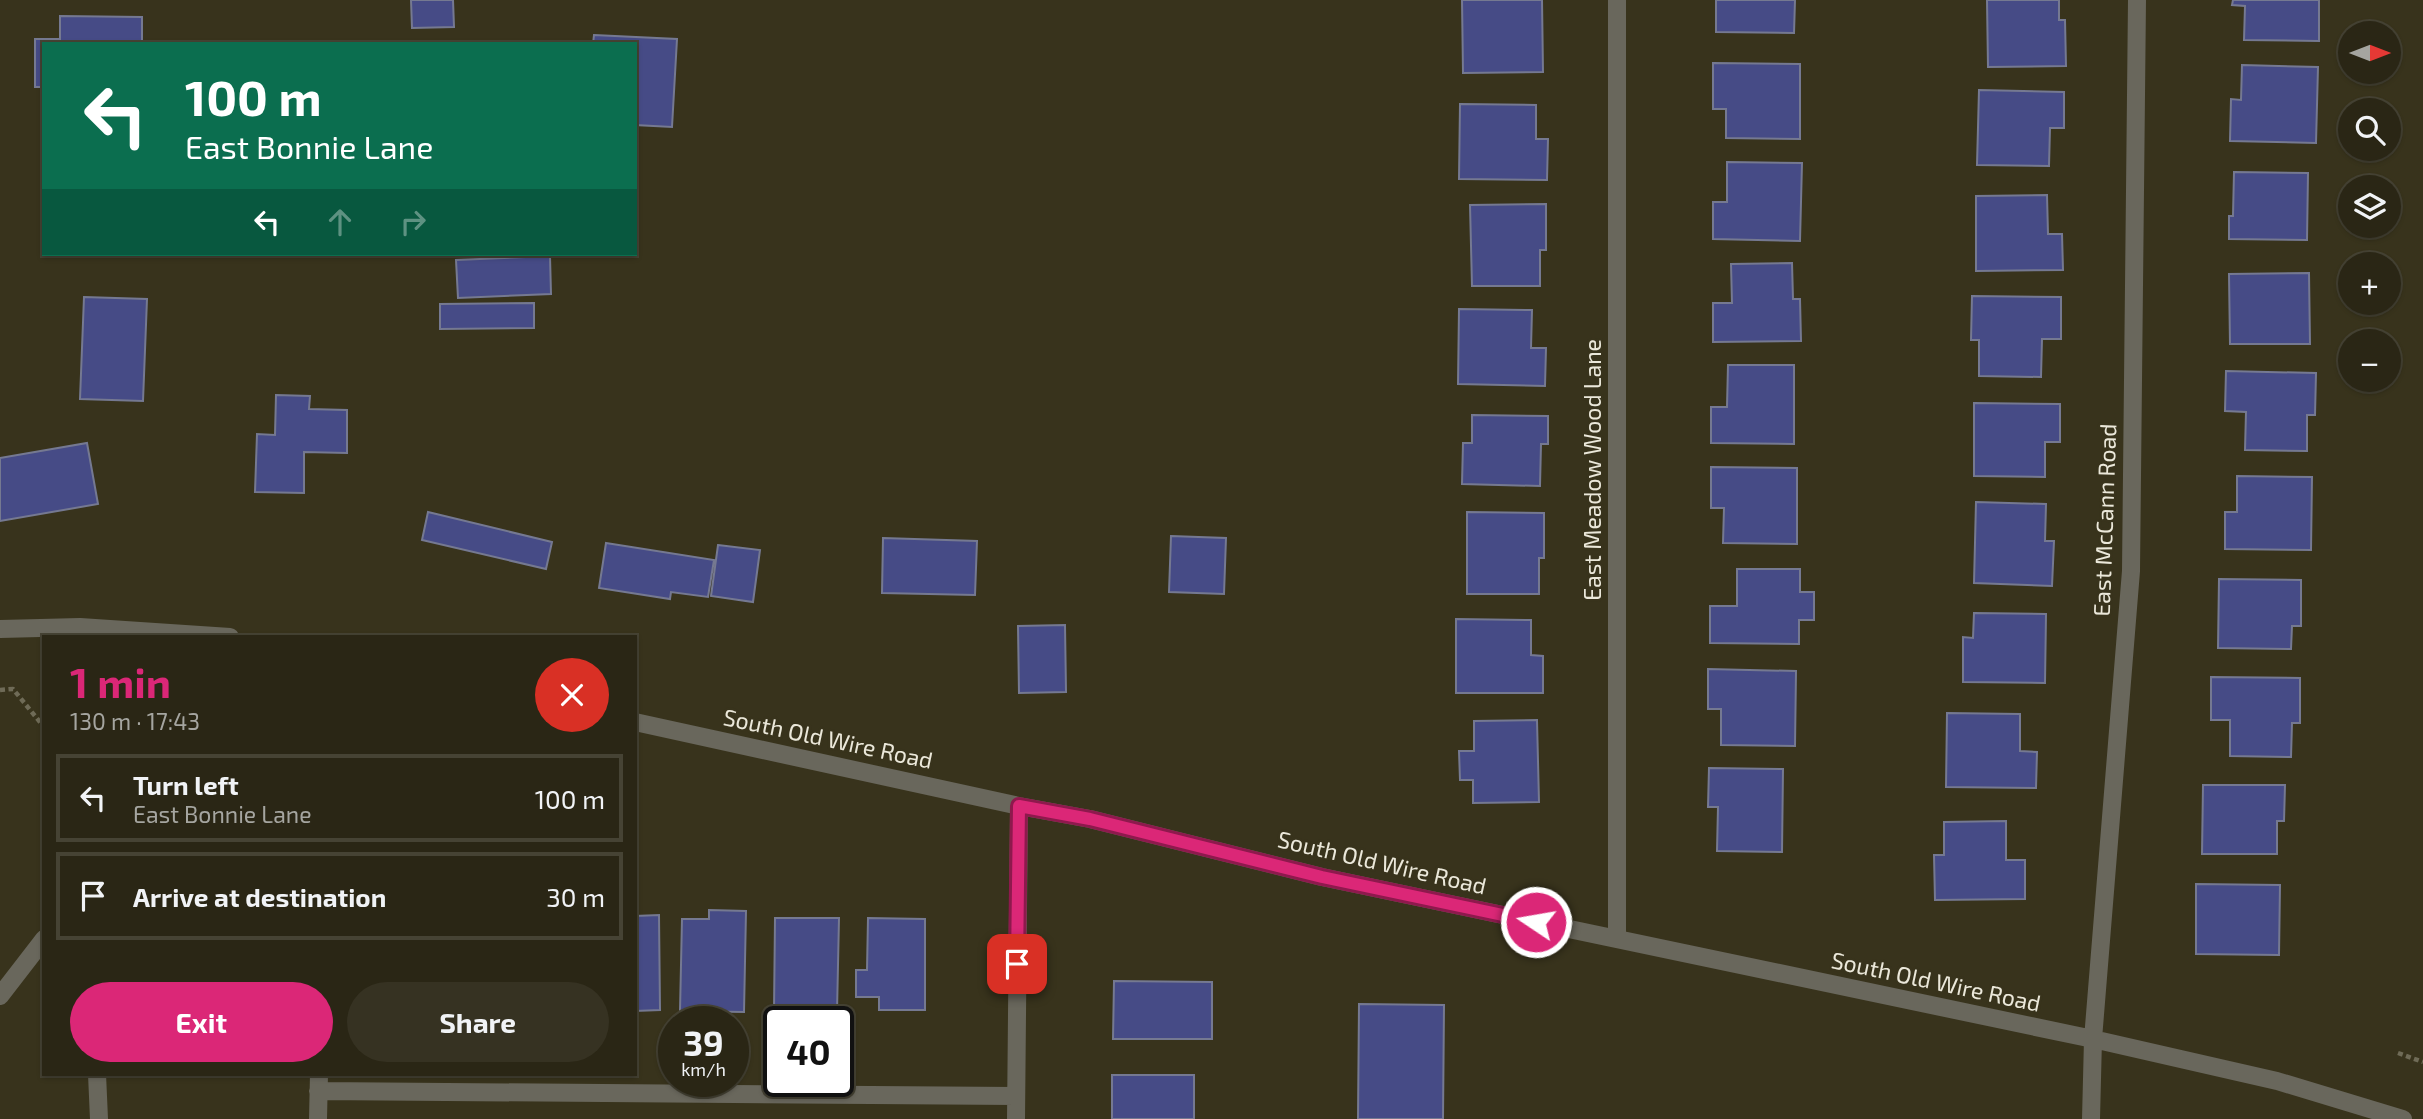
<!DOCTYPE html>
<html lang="en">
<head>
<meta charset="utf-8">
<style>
  :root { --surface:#2a2615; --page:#363222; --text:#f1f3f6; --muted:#a5a5a0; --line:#464334; --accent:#db2777 }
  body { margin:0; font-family:"Exo 2",sans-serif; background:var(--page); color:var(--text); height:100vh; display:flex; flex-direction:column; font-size:26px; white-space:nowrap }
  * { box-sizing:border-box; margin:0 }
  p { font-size:23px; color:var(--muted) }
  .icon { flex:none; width:38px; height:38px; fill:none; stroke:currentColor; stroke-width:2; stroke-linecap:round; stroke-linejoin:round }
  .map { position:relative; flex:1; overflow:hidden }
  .details { position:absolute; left:42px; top:635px; width:595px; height:441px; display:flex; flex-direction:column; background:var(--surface); border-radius:0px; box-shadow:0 2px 5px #0004,0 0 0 2px var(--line) }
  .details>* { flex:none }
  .top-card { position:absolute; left:42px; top:42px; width:595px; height:214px; border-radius:0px; box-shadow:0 2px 5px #0004,0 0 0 2px var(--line); background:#0b6e4f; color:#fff; overflow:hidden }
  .needle { width:46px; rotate:90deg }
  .fabs { position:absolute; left:2338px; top:21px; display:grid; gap:14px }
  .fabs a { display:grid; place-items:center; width:63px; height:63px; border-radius:50%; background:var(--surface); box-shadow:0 2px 5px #0004,0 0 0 2px var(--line); font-size:35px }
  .speed { position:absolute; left:658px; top:1006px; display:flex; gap:14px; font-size:35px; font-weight:700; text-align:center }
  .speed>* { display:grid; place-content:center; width:91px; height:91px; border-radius:50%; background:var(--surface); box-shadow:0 2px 5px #0004,0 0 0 2px var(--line); line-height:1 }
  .speed small { font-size:18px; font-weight:400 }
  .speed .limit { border:4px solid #111; border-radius:10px; background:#fff; color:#111 }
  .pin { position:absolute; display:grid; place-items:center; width:60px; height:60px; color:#fff; margin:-30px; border-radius:14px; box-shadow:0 4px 10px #0006 }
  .me { position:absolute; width:77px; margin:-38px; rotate:282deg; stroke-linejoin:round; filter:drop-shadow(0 0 5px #0008) }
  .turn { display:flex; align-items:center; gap:24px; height:147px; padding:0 28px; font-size:32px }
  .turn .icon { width:91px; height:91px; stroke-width:2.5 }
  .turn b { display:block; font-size:49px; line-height:60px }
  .lanes { display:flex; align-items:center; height:66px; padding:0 28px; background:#0003; justify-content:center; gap:35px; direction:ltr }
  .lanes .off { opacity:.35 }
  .round { display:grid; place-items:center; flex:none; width:74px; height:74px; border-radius:37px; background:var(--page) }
  .headline { display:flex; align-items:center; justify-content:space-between; height:119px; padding:0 28px }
  h1 { font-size:42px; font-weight:700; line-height:52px; color:var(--accent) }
  .action { display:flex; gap:14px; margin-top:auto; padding:14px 28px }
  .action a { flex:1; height:80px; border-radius:42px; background:var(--accent); color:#fff; font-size:28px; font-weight:700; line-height:80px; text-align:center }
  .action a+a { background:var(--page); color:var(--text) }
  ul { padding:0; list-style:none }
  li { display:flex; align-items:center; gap:21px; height:88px; margin:0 14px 10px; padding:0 14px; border:4px solid var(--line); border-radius:0px }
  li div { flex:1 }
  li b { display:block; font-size:26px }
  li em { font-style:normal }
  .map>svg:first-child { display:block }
  .building { fill:#464b86; stroke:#757991; stroke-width:2 }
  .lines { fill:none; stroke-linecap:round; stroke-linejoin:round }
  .path { stroke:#6f6b57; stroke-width:4.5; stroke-dasharray:5 3.5; stroke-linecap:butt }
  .minor { stroke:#69675c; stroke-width:18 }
  .route-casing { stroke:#8e194d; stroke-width:18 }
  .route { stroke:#db2777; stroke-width:12 }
  .labels { text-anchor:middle; stroke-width:5; stroke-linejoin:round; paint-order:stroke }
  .street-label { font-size:23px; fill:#ebe8da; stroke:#38331c }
</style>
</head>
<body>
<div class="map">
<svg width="2423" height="1119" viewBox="0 0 2423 1119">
  <rect width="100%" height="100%" fill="#38331c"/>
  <path class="building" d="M411 0H453L454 27 412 28Z
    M1462 0H1542L1543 72 1463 73Z
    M1716 0H1795L1794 33 1716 32Z
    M1987 0H2059V20H2065L2066 66 1988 67Z
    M2233 0H2319V41L2244 40 2245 6 2232 5Z
    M60 16 142 17V44H44V87H35V39H60Z
    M594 35 677 39 672 127 635 125V44H593Z
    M1713 63 1800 64V139L1726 138V109H1713Z
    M2242 65 2318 67 2316 143 2230 141 2231 99 2241 100Z
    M1979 90 2064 92V128H2050L2049 166 1977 165Z
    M1460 104 1536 105V139H1548L1547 180 1459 179Z
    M1727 162 1802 163 1800 241 1713 239V202H1727Z
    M2234 172 2308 173 2307 240 2229 239V216H2233Z
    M2047 195 2048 234H2062L2063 270 1976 271V196Z
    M1546 204V250H1540V286H1472L1470 205Z
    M550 256 551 294 458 298 456 260Z
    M1792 263 1793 299H1800L1801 341 1713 342V303H1732L1731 264Z
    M2309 273 2310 344H2230L2229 274Z
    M1972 296 2061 297V339H2042L2041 377 1979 376V340H1971Z
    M84 297 147 299 143 401 80 399Z
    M534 303V328L440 329V304Z
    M1459 309 1532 310 1531 348H1546L1545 386 1458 384Z
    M1728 365H1794V444L1711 443V407H1727Z
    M2226 371 2316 373 2315 415H2307V451L2245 450 2246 412 2225 411Z
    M276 395 310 396 309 409 347 410V453L304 452V493L255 492 257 434 275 435Z
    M1974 403 2060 404V442H2045V477L1974 476Z
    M1472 415 1548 416V444H1541L1540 486 1462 484 1463 443H1472Z
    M87 443 98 504 0 521V458Z
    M1711 467 1797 468V544L1723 543 1724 508H1711Z
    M2237 476 2312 477 2311 550 2225 549V512H2237Z
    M1976 502 2046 504 2045 541H2054L2052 586 1974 583Z
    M428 512 552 542 546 569 422 540Z
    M1467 512 1544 513V558H1539V594H1467Z
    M1171 536 1226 538 1224 594 1169 592Z
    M883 538 977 541 975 595 882 593Z
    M606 543 714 560 708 597 671 592 670 599 599 588Z
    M718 545 760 550 753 602 711 596Z
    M1737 569H1800V592H1814V620H1799V644L1710 643V606H1737Z
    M2219 579 2301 580V626H2292L2291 649 2218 648Z
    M1974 613 2046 614 2045 683 1963 682V637L1973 638Z
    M1456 619 1531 620V655L1543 656V693H1456Z
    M1065 625 1066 692 1019 693 1018 626Z
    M1708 669 1796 671 1795 746 1721 745V709H1708Z
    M2211 677 2300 678V723H2292L2291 757 2230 756V720H2211Z
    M1947 713 2020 714V751L2037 752 2036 788 1946 787Z
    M1537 720 1539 802 1473 803V780H1460L1459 751H1474V721Z
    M1709 768 1783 769 1782 852 1717 851 1718 807H1708Z
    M2203 785H2285L2284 821H2277V854H2202Z
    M2006 821V860H2025V899L1935 900 1934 855H1944V822Z
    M2196 884 2280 885 2279 955 2196 954Z
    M709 910 746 911 744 1012 680 1011 682 919H709Z
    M659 915 660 1010 635 1011V916Z
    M775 918H839L837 1012H774Z
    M868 918 925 919V1010H879V997H856V970H867Z
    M1114 981 1212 982V1039H1113Z
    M1359 1004 1444 1005 1443 1119H1358Z
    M1112 1075H1194V1119H1112Z"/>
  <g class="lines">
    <path class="path" d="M0 690 13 689 44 727
      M2398 1053 2423 1062"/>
    <path class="minor" d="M0 629 80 627 230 637
      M635 722 1019 806 1090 819 1322 877 2093 1039 2277 1081 2403 1119
      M1617 939V0
      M0 996 44 939
      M97 1074 99 1119
      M318 1091 1016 1096
      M318 1119 319 1074
      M1016 1119 1019 806
      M2091 1119 2093 1039 2131 571 2137 0"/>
  </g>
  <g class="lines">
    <g class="route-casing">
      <path id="route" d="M1017 964 1019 806 1090 819 1322 877 1536 922"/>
    </g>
    <use href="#route" class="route"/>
  </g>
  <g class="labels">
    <g class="street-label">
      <text transform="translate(1593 470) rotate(-90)" y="8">East Meadow Wood Lane</text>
      <text transform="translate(2105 520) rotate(-88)" y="8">East McCann Road</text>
      <text transform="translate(828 739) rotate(12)" y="8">South Old Wire Road</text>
      <text transform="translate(1382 863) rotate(13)" y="8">South Old Wire Road</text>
      <text transform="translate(1936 982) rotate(12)" y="8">South Old Wire Road</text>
    </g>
  </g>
</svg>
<div class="fabs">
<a><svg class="needle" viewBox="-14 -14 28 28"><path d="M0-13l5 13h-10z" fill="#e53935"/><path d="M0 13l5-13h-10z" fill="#a5a5a0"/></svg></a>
<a><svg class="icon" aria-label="search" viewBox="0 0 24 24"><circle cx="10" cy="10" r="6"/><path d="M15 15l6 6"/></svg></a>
<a><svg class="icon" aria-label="layers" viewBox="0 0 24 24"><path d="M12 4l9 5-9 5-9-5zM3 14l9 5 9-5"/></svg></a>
<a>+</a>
<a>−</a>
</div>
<div class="speed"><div>39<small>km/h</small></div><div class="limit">40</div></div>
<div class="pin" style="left:1017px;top:964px;background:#d93025"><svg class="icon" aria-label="arrive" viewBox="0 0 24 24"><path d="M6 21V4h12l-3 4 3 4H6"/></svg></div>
<svg class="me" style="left:1536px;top:922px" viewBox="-20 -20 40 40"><circle r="17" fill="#db2777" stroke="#fff" stroke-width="3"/><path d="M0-11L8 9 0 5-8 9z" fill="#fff"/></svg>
<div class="top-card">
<div class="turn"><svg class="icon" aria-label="left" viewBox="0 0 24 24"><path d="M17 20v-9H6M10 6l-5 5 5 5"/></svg><div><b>100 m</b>East Bonnie Lane</div></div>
<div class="lanes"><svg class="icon" aria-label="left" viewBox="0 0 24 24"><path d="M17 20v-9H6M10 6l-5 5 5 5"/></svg><svg class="icon off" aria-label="ahead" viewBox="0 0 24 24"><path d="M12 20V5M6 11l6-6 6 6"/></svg><svg class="icon off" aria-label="right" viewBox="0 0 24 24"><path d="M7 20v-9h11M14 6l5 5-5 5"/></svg></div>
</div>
<section class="details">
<div class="headline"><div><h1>1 min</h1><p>130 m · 17:43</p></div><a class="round" style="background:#d93025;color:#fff"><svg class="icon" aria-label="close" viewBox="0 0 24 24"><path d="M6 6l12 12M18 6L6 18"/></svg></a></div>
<ul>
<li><svg class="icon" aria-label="left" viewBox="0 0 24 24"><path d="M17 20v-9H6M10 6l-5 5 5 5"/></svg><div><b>Turn left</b><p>East Bonnie Lane</p></div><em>100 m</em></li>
<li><svg class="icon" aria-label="arrive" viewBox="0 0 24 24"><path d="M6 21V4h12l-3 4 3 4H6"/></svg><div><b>Arrive at destination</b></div><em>30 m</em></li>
</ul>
<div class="action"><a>Exit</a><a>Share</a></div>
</section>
</div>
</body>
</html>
